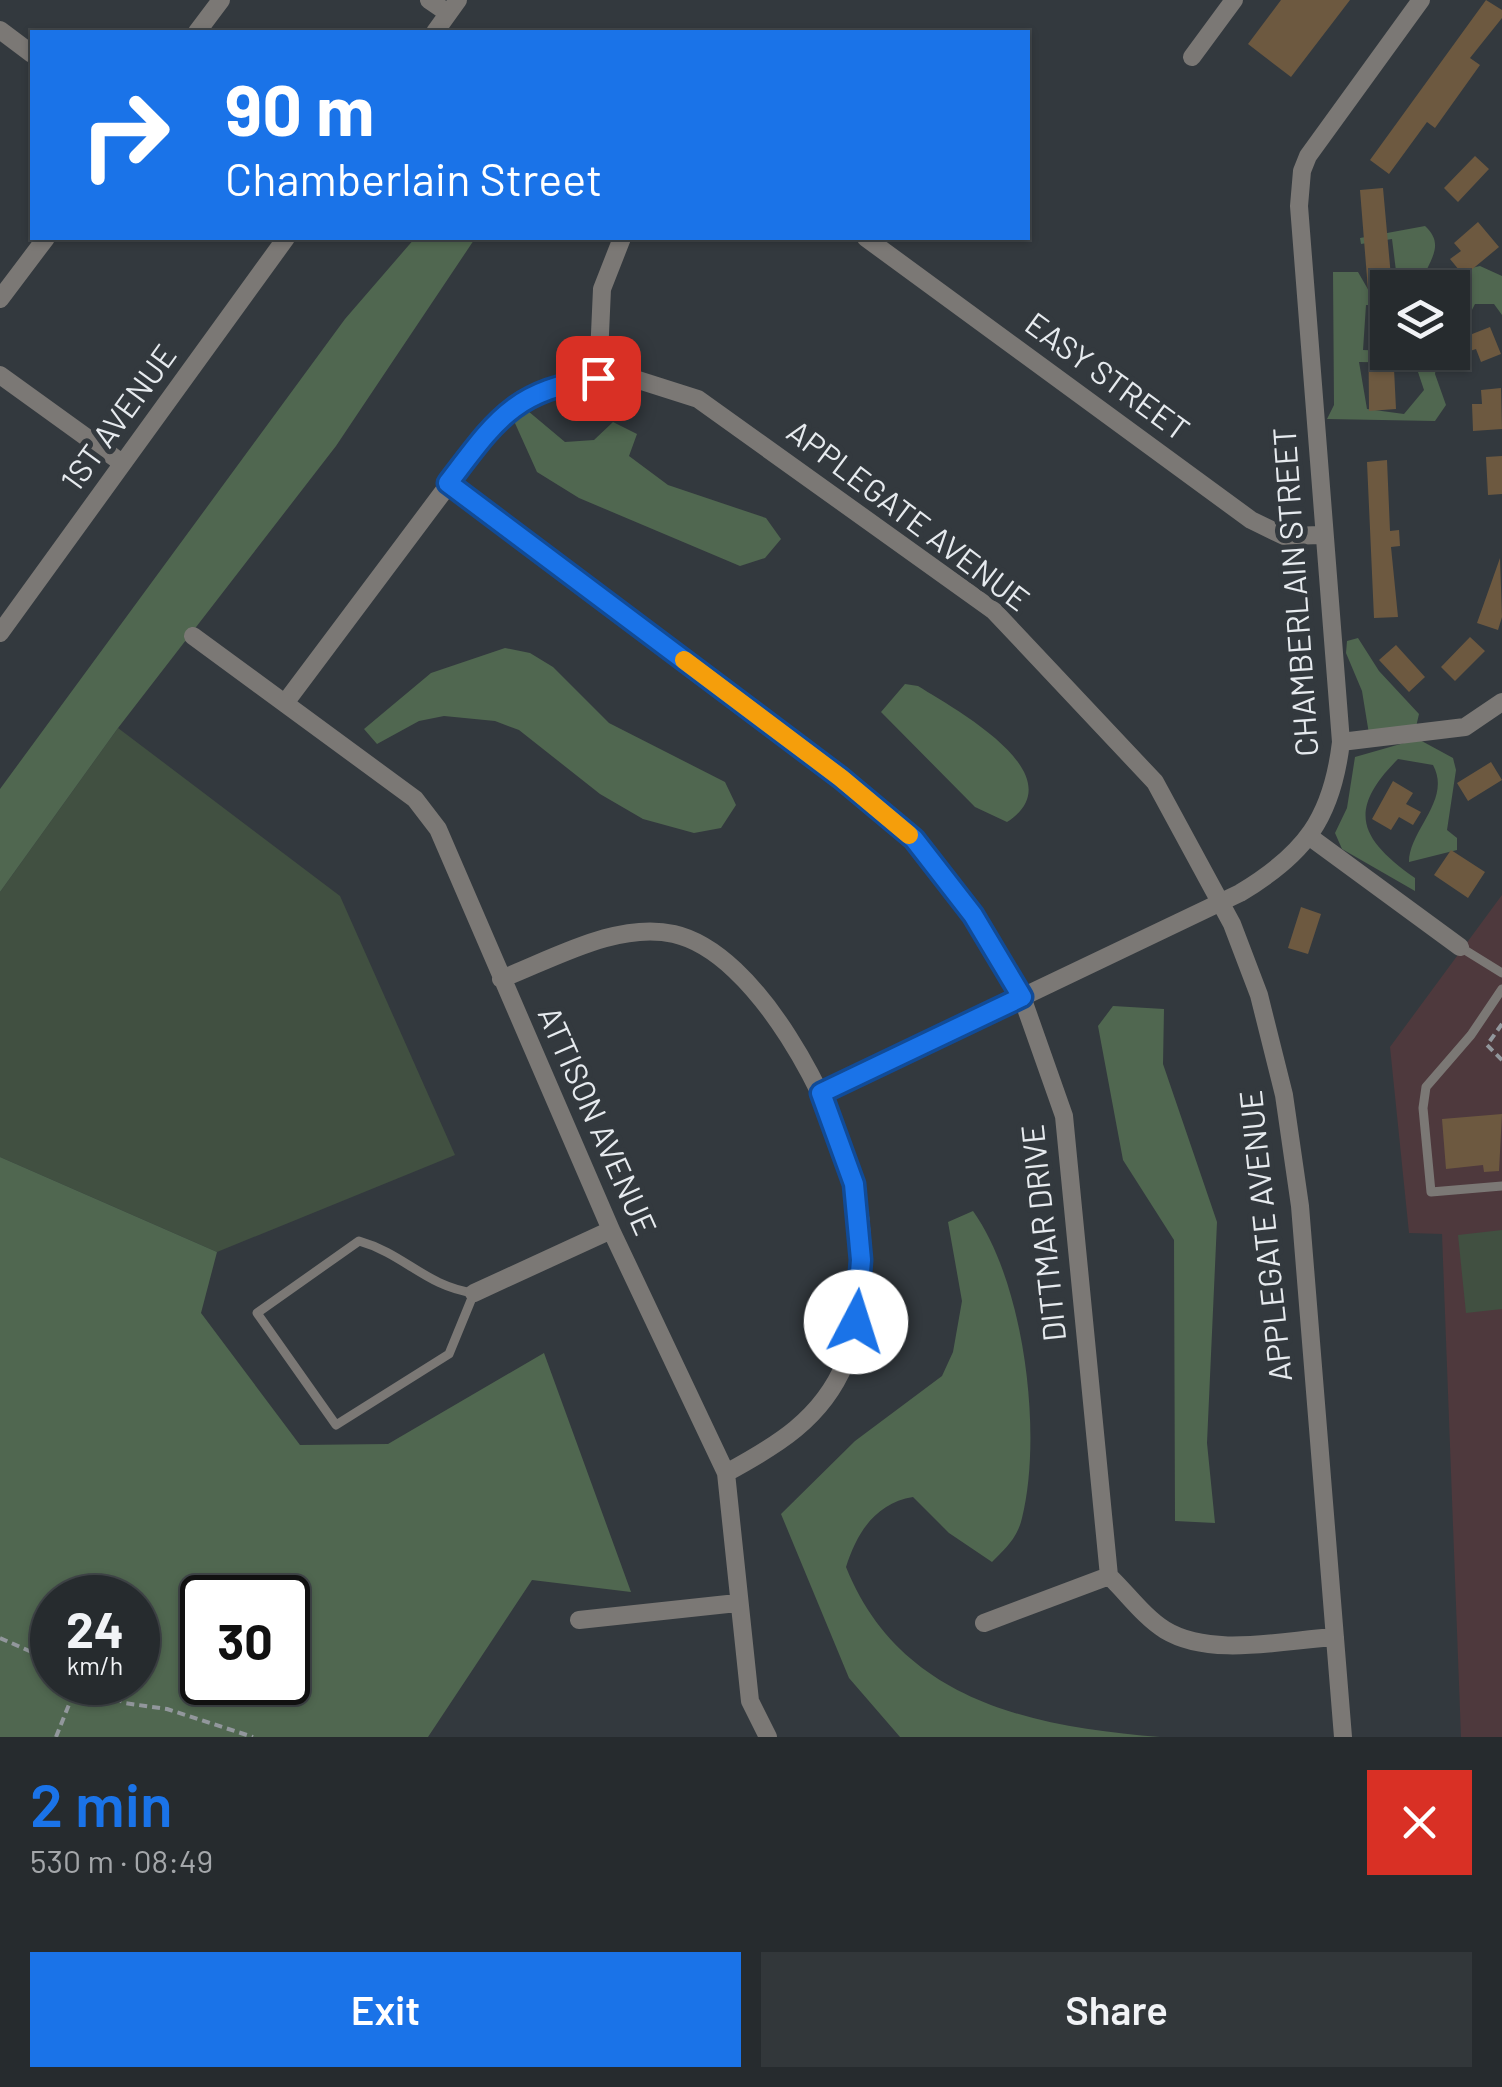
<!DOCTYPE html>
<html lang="en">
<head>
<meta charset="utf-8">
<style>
  :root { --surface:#262b2e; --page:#32373a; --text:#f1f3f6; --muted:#a4a7aa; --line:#42474a; --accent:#1a73e8 }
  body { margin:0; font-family:Barlow,sans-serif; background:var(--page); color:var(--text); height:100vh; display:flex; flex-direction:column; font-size:38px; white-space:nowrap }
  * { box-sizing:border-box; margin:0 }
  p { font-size:32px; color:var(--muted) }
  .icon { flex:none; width:55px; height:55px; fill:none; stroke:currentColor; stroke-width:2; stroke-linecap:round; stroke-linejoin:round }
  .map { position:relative; height:1737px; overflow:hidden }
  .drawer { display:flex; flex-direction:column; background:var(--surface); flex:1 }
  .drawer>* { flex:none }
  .hud { position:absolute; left:30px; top:30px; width:1000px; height:210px; border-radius:0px; box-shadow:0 2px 8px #0004,0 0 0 2px var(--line); background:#1a73e8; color:#fff; overflow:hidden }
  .fabs { position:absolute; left:1370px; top:270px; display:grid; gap:20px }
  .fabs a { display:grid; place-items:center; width:100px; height:100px; border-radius:0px; background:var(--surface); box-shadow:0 2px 8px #0004,0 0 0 2px var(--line); font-size:50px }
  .speed { position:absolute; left:30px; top:1575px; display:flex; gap:20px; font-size:50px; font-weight:700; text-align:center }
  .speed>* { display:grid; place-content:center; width:130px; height:130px; border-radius:50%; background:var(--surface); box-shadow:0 2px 8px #0004,0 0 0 2px var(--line); line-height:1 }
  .speed small { font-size:25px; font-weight:400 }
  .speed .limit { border:5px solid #111; border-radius:15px; background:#fff; color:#111 }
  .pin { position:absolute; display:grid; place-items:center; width:85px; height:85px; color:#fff; margin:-42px; border-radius:20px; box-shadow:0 5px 15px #0006 }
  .me { position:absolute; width:110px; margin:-55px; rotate:5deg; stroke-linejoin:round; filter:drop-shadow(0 0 8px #0008) }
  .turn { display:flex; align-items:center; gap:35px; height:210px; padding:0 30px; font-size:45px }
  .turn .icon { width:130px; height:130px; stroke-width:2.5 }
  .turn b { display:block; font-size:70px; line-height:85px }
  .round { display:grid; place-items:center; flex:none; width:105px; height:105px; border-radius:0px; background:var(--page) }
  .head { display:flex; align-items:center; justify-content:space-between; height:170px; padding:0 30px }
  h1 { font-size:60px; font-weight:600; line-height:75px; color:var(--accent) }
  .action { display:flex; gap:20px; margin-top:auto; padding:20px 30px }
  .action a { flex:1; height:115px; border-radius:0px; background:var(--accent); color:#fff; font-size:40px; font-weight:600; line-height:115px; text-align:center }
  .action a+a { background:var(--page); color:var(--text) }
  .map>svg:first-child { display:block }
  .education { fill:#4e393d }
  .green { fill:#415041 }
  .forest { fill:#506750; fill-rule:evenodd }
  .building { fill:#6d5940 }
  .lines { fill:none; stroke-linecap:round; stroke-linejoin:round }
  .path { stroke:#92979c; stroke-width:4; stroke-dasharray:8 5; stroke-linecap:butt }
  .lane { stroke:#7b7875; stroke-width:9 }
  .street { stroke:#7b7875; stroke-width:18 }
  .route-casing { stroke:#114b97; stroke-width:25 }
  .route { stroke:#1a73e8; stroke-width:18 }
  .slow { stroke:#f59e0b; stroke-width:18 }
  .labels { text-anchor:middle; stroke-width:10; stroke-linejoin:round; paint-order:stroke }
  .street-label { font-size:32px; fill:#e6eaee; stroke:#33393e }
</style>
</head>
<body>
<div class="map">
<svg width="1502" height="1737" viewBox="0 0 1502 1737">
  <rect width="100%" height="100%" fill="#33393e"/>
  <path class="education" d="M1502 895V1737H1461L1442 1234 1409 1233 1390 1047Z"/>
  <path class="green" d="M118 728 340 896 455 1155 217 1252 0 1157V892Z
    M1502 1230V1309L1466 1313 1458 1235Z"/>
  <path class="forest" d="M1425 226C1448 247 1425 263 1421 287H1398L1392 239 1361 244 1360 238Z
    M415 238 474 240 336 446 118 728 0 892V789L345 319Z
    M1480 266 1502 276V315L1494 304H1475L1453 347 1452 288H1448L1462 270Z
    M1333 272H1358L1373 298 1387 306 1366 305 1363 350 1446 353 1437 361 1435 374 1446 405 1435 421 1327 419 1334 405ZM1359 362 1415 363 1424 390 1404 414 1367 409Z
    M528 411 565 442 594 440 613 422 637 434 629 456 668 485 766 518 781 539 765 558 740 566 579 498 537 472 514 421Z
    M1358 638 1379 671 1419 714 1416 727 1369 734 1362 691 1346 653 1347 641Z
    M505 648 530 653 553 667 609 723 725 782 736 805 721 828 694 833 643 819 600 794 519 730 495 721 444 716 419 721 377 744 364 729 431 673Z
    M905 684 918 686C951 707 1079 775 1007 822L975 807 881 712Z
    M1418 739 1453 758 1456 770 1447 830 1457 838V850L1409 862C1409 830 1452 800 1433 765L1398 759C1346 811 1360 839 1415 878V891L1342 849 1335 833 1347 808 1355 757Z
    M1113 1006 1164 1009 1163 1064 1217 1222 1207 1443 1215 1523 1175 1521 1174 1240 1123 1160 1098 1026Z
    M0 1157 217 1252 201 1313 300 1445 388 1444 544 1353 631 1592 532 1580 428 1737H0ZM52 1598H138V1682H52ZM202 1598H288V1682H202Z
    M973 1211C1024 1282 1043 1433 1022 1518 1018 1537 1005 1549 992 1562L949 1533 913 1497C876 1503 857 1532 846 1567 899 1700 1031 1727 1160 1737H900L849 1678 781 1514 855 1441 942 1376 953 1352 962 1301 948 1222Z"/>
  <path class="building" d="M1281 0H1350L1291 77 1248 44Z
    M1486 0 1502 10V18L1470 58 1480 65 1435 128 1427 122 1389 174 1370 160Z
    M1475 156 1489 169 1458 202 1444 188Z
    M1383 188 1392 288H1388V370L1394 369 1396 409 1369 411 1368 290 1360 190Z
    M1478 222 1499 247 1464 276 1450 259 1461 251 1454 243Z
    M1490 327 1501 354 1481 362 1476 349 1467 352 1462 338Z
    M1501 388 1502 429 1473 431 1472 404H1482L1481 390Z
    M1502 456V494L1488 495 1486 457Z
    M1387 460 1390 531 1399 530 1400 546 1391 547 1398 617 1374 618 1367 462Z
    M1500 558 1502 617 1498 630 1477 623Z
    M1470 637 1485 651 1455 681 1441 667Z
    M1396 645 1425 677 1409 692 1379 660Z
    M1491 762 1502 780 1468 801 1457 783Z
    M1393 781 1413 793 1406 804 1421 812 1413 825 1399 817 1391 830 1372 819Z
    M1451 850 1485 872 1468 898 1434 875Z
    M1301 907 1321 914 1308 954 1288 948Z
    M1502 1114 1499 1171 1484 1172 1483 1165 1446 1169 1442 1119Z"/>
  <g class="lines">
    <path class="path" d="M1502 1024 1487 1045 1502 1060
      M0 1638 52 1661
      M94 1682 124 1703 167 1709 253 1737
      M56 1737 78 1682"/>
    <path class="lane" d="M1460 947 1502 973
      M1502 989 1471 1035 1426 1087 1423 1108 1431 1192 1502 1186
      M359 1241C405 1254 425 1286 474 1293L449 1354 336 1425 257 1313Z"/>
    <path class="street" d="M429 0 448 13
      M0 30 32 54
      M197 32 221 0
      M435 32 458 0
      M1192 57 1234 0
      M866 238 1251 520 1284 536 1323 535
      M0 299 46 238
      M0 375 122 463
      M598 378 602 289 622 238
      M448 483 841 778 913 839 973 915 1004 964 1022 997 1064 1116 1109 1576C1127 1593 1144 1617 1165 1630 1211 1658 1284 1640 1335 1637
      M0 633 286 238
      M193 636 415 799 438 829 611 1230 726 1473 750 1701 768 1737
      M285 703 497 420 517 403 563 383 598 378H632L698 399 994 611 1155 782 1232 924 1259 995 1284 1095 1300 1206 1343 1737
      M1341 742 1465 727 1502 702
      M1310 837 1460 947
      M501 979C553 959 618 921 674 934 758 953 835 1106 854 1183 867 1236 866 1313 845 1363 822 1419 776 1446 726 1473
      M821 1093 1240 893C1305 854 1332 818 1341 742L1299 206 1302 171 1308 156 1421 0
      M474 1293 611 1230
      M579 1620 737 1603
      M984 1623 1109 1576"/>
  </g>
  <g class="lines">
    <g class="route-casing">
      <path id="route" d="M598 378C513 391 497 419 448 483L841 778 914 839 973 915 1022 997 821 1093 854 1184 861 1260 856 1322"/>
    </g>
    <use href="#route" class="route"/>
    <path class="slow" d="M684 660 841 778 909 835"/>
  </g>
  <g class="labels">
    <g class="street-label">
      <text transform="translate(1107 377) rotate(36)" y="11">EASY STREET</text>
      <text transform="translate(119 418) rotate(-54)" y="11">1ST AVENUE</text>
      <text transform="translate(908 516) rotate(37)" y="11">APPLEGATE AVENUE</text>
      <text transform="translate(1296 592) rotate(-94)" y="11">CHAMBERLAIN STREET</text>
      <text transform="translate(597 1121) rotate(66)" y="11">ATTISON AVENUE</text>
      <text transform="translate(1044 1233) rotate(-96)" y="11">DITTMAR DRIVE</text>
      <text transform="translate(1266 1236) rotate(-96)" y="11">APPLEGATE AVENUE</text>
    </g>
  </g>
</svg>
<div class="fabs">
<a><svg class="icon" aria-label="layers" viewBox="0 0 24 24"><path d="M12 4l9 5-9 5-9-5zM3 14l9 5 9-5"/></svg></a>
</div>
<div class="speed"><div>24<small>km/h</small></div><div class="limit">30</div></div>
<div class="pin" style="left:598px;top:378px;background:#d93025"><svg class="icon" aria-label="arrive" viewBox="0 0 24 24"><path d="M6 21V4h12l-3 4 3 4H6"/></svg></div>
<svg class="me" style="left:856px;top:1322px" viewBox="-20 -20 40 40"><circle r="19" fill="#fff"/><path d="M0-13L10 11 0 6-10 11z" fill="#1a73e8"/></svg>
<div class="hud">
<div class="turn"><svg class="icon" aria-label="right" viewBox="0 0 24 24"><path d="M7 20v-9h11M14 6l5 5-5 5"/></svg><div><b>90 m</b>Chamberlain Street</div></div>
</div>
</div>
<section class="drawer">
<div class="head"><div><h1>2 min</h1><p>530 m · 08:49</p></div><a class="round" style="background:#d93025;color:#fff"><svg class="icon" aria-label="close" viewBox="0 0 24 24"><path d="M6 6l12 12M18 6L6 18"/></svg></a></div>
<div class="action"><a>Exit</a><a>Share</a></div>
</section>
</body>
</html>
